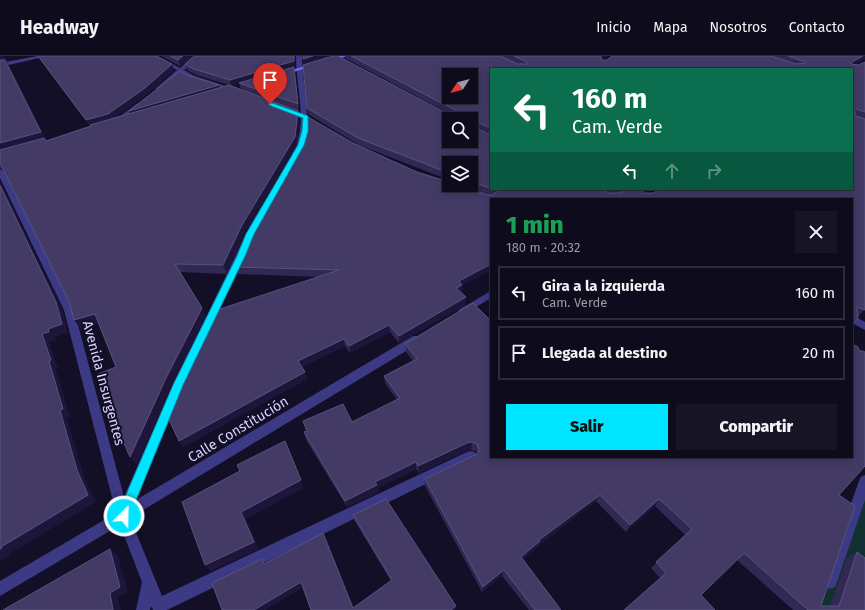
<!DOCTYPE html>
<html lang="es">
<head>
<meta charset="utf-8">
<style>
  :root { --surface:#0e0b1c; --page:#171425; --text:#f1f3f6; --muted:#9b9ba3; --line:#2e2b3b; --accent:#00e5ff }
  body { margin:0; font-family:"Fira Sans",sans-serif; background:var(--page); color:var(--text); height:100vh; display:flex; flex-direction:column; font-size:15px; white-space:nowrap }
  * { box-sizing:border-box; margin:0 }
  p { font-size:13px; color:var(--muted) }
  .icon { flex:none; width:22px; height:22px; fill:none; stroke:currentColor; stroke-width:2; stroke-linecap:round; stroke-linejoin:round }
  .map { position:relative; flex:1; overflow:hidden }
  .panel { position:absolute; left:490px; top:142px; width:363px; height:260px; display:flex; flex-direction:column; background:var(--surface); border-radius:0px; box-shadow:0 2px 10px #0003,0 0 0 1px var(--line) }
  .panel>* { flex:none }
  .top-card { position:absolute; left:490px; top:12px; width:363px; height:122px; border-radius:0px; box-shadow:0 2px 10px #0003,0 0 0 1px var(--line); background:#0b6e4f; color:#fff; overflow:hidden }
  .needle { width:26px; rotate:234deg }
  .buttons { position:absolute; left:442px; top:12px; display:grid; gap:8px }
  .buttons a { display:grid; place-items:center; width:36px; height:36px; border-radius:0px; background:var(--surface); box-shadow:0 2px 10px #0003,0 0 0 1px var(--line); font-size:20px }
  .pin { position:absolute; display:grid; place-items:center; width:34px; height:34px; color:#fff; margin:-41px -17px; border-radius:50% 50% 50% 0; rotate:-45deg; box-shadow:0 0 4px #0007 }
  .pin .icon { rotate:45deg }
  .me { position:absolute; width:44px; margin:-22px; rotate:23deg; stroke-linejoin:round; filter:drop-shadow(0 0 3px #0008) }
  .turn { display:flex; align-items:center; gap:14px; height:84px; padding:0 16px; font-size:18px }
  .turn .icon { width:52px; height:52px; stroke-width:2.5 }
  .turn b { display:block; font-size:28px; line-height:34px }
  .lanes { display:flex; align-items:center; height:38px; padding:0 16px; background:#0003; justify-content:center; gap:20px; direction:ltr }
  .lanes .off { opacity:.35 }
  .round { display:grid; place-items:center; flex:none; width:42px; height:42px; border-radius:0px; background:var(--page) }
  .headline { display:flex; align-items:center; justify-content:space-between; height:68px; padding:0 16px }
  h1 { font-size:24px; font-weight:800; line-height:30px; color:#1e9e55 }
  .action { display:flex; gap:8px; margin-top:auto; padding:8px 16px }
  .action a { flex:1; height:46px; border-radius:0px; background:var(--accent); color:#111; font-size:16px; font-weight:800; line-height:46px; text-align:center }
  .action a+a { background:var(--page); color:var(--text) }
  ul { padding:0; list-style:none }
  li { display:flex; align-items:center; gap:12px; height:54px; margin:0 8px 6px; padding:0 8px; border:2px solid var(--line); border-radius:0px }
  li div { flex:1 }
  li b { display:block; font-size:15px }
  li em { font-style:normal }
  header { display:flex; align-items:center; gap:24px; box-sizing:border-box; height:56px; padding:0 20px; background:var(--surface); border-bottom:1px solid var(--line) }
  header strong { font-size:19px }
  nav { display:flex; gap:22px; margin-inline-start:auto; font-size:14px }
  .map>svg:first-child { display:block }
  .green { fill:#12302f }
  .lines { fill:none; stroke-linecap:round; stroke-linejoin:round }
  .street { fill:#3d3a85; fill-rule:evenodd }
  .secondary { fill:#6f6bff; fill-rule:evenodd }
  .wall { fill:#312854; fill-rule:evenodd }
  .shaded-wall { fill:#1d163a }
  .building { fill:#433a66; stroke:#5a527e; fill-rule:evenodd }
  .route { fill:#00e5ff; stroke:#0095a6 }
  .labels { text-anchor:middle; stroke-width:4; stroke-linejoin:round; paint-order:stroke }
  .street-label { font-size:14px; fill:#d9d4ff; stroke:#130f26 }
</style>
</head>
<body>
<header>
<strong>Headway</strong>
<nav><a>Inicio</a><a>Mapa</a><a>Nosotros</a><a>Contacto</a></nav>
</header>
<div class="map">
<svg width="865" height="554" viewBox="0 0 865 554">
  <rect width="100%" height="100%" fill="#130f26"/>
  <path class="green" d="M865 424V554H820Z"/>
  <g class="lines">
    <path class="street" d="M37 0H48L0 11V7Z
      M151 0H158L180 12 194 0H200L184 14 195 20 238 34 233 35 191 22 181 17 160 34H156V32L177 14Z
      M296 0H302C302 34 316 69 297 100L295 101 292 99C309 65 296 36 296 0Z
      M138 47 143 48 116 68H112V66Z
      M0 113 4 115 74 254 124 441 167 343 171 341 175 343 177 346 136 444 413 280H421L422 283 421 286 130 462 162 540 467 396 471 395 475 396 477 400 475 404 167 554H153L151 550 150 554H136L142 526 120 469 0 540V525L116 457 64 254 0 122Z
      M256 160H259L263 162 214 266 212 269H206L204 266 246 178Z
      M491 235V242L466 257H460L458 255 460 253Z
      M852 259 865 266V274L852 267Z
      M865 419V444L837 526 835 531 830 533 825 531 823 526 859 425 861 421Z"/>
    <path class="secondary" d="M339 0H348L283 19 278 18Z"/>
  </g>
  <path class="wall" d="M0 0 6 4 46 85 90 70 40 3 38 0H156L172 8 174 14 147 38 115 61 130 57 189 20 220 31 229 29 196 19 187 14 185 8 194 0H295V11H294L299 55 241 33 239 27 231 30 299 62 297 89 245 177 227 218 180 216 206 260 172 328 137 408 113 355 116 311 98 267 81 273 69 245 4 114 0 112Z
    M161 0H192L180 10Z
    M303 0H330V1L448 58H450L345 2V0H500L518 8H519L500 0H608L602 4H607L612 0H865V3L854 9H858L865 6V253L858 261 852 269V143H491L462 230V236L461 237 466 241 465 249 399 287 390 276 350 297 345 290 302 311 307 323 183 391 320 221 238 218 235 211 353 87 417 116 489 139 462 129H471V107H449V124L359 89 308 58 307 52ZM491 13 852 133 647 137 653 133H602L611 137H609L449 63H471V70L491 78Z
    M405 288 491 401 839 439 821 550H830L847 502 857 496 865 554H793L737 504 660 522 651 512 685 479 655 450 626 476 596 445 539 489 538 491 523 503 561 554H529L502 520 482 536 425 430V423L477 398V397L476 395 471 394 466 395 419 417 416 413 378 432 379 436 347 451 306 384 304 376 306 375 303 365 352 366 397 344 385 327 384 320 413 305 406 296Z
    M353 459 456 550 311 554 303 531 265 554H222L262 503 265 508 353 552 391 525 354 464Z"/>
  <path class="shaded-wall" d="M0 0H4L46 83 0 96Z
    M183 0H192L180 10 178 4Z
    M294 0H295V11H294L299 55 294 11 231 30 230 24Z
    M313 0H330V1L304 9 303 3Z
    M601 0H608L600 6Z
    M863 0H865V3L848 12 852 6Z
    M172 8 174 14 147 38 111 64 90 71 86 64Z
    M219 29 221 33 130 59 129 55Z
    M298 55 299 62 297 89 245 177 227 218 223 209 242 169Z
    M0 125 63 255 68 277 55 281 56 284 49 286 58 312 56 313 70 361 67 362 84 421 96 446 11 497V499L0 505V493L1 491 77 414 60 354 42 278 48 273 0 129Z
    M645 133H653L640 142 643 135Z
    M491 208V214L462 230V236L456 239V232L459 225Z
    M466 241 465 249 399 287V280Z
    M202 252 206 260 172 328 137 408 130 401 167 320Z
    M95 258 101 266 81 273 74 264Z
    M389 269 390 276 350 297 349 290Z
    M344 283 345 290 300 312 298 305Z
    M305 316 307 323 183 391 179 385Z
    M472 386 471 394 466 395 419 417 418 410 467 387Z
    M416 406V413L378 432 379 436 347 451 345 445 375 426Z
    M301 424 304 432 246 463 259 493 211 515 205 509 241 456Z
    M600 439 596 445 539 489 538 491 519 507 521 501 539 484Z
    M659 443 655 450 626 476 630 469Z
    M110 493 118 500 128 536 118 542 121 554H113L110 537Z
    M504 514 502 520 482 536 483 531Z
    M301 526 304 530 265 554H254Z
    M456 550V554H451Z"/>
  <path class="building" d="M38 0H156L172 8 145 32 108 58 86 64Z
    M170 0H183L178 4Z
    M194 0H294V5L230 24 194 13 185 8Z
    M303 0H313L303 3Z
    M333 0H338L448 58H457V55L351 0H500L518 8H528L527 6 514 0H601V4H607L612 0H771L796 8 806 7 805 6 788 0H863L852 6 851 8 858 9 865 6V56L856 53 854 55 856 60 865 63V254L857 251 858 262 852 269V143H491V208L459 225 462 229 456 232 466 241 399 280 389 269 349 290 344 283 298 305 305 316 179 385 166 357 180 323 214 255 339 214 235 211 253 172 304 83 308 61 353 87 417 116 449 126V129H457L488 139H493L497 135 471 125V107H449V117L358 82 307 52 303 9ZM491 13H852V133H660L653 137H642L643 135 645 133H617L621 135V137H609L601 133H491V79L471 70V85H449V63H470L491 72ZM449 19H471V41H449Z
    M0 4H5L41 76 0 87Z
    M294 11 298 48 239 27Z
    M180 15 189 20 219 29 129 55Z
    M229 29 298 55 295 81 242 169 223 209 175 208 202 252 167 320 130 401 110 356 113 355 98 318 116 311 95 258 74 264 69 245 0 107V94L44 82 46 85 91 70 90 69Z
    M0 129 56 246 62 268 48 273 49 276 42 278 51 304 49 305 63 353 60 354 77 414 88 439 1 491V493H0Z
    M473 247 491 265V401H852V288L858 291 859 294 865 296V410L839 439 855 450 821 550H839L857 496 865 502V554H808L744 497 701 539 715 554H624L666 517 656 506 692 473 659 443 630 469 600 439 539 484 540 485 521 501 561 554H535L504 514 483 531 425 423 477 398 479 394 477 388 472 386 467 387 418 410 416 406 375 426 377 429 345 445 304 376 307 375 303 365 343 348 352 366 400 342 384 320 417 303 405 288Z
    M285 385 301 424 241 456 254 486 205 509 182 446 240 415 237 409Z
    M386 443 456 550 451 554H311L301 526 254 554H222L212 527 262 503 264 508 323 477 353 552 392 524 353 459Z
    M110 493 120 531 110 537 113 554H3Z"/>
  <path class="route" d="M269 47H272L308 60V75L304 89 254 178 245 200 183 329 128 464 124 466 119 464 117 460 173 329 237 200 246 178 298 89 302 75 303 62 269 49Z"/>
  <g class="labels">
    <g class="street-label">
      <text transform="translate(104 327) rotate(75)" y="5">Avenida Insurgentes</text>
      <text transform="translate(238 373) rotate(-31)" y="5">Calle Constitución</text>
    </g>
  </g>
</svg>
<div class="buttons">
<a><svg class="needle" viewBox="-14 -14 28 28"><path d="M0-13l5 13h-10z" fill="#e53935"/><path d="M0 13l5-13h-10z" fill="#9b9ba3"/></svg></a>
<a><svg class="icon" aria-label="search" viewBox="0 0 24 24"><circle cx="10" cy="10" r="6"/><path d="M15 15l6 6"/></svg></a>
<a><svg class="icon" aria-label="layers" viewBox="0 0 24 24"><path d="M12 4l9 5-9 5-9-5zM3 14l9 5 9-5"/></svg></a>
</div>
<div class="pin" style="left:270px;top:48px;background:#d93025"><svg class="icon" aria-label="arrive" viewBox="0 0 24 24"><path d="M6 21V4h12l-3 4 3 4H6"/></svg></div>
<svg class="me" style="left:124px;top:460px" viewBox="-20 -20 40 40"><circle r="17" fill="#00e5ff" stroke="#fff" stroke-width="3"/><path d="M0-11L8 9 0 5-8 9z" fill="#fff"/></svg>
<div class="top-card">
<div class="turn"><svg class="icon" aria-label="left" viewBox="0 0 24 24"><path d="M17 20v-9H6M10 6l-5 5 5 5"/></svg><div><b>160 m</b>Cam. Verde</div></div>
<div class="lanes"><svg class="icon" aria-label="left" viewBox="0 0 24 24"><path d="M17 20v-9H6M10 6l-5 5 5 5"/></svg><svg class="icon off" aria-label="ahead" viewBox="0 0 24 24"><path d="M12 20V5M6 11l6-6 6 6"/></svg><svg class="icon off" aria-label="right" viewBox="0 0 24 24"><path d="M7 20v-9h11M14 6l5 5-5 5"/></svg></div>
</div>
<section class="panel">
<div class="headline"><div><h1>1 min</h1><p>180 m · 20:32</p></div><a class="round"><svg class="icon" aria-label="close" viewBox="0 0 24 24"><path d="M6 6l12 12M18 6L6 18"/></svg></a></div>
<ul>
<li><svg class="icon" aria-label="left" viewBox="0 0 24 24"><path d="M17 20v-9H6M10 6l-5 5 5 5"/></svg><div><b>Gira a la izquierda</b><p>Cam. Verde</p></div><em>160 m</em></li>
<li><svg class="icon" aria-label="arrive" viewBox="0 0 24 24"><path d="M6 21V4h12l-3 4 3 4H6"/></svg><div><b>Llegada al destino</b></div><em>20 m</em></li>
</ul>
<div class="action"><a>Salir</a><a>Compartir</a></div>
</section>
</div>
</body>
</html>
